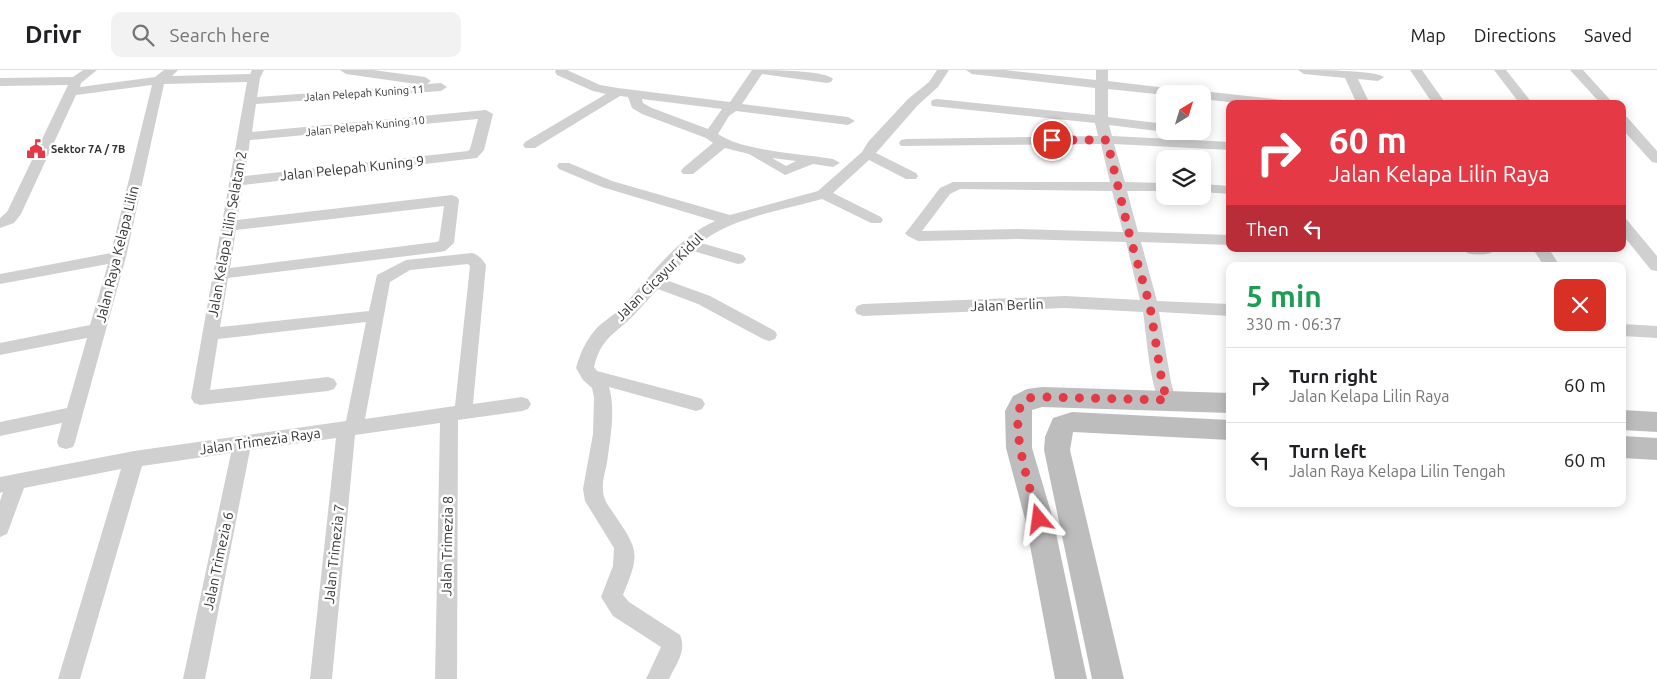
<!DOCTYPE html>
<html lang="en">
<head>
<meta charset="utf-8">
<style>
  :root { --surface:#fff; --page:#f2f2f2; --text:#202124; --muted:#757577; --line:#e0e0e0 }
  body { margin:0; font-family:Ubuntu,sans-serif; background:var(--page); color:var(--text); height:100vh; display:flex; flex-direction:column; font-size:19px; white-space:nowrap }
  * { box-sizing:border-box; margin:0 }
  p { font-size:16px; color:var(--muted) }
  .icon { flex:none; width:28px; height:28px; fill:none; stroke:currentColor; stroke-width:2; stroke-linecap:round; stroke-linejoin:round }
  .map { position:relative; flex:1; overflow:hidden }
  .panel { position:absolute; left:1226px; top:192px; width:400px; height:245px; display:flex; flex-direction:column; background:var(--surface); border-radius:10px; box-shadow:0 2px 12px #0003 }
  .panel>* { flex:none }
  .top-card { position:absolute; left:1226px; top:30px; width:400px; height:152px; border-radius:10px; box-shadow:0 2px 12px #0003; background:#e63946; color:#fff; overflow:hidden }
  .needle { width:32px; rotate:38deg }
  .controls { position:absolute; left:1156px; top:15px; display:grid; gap:10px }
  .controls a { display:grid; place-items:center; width:55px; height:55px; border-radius:10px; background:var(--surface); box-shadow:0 2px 12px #0003; font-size:25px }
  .pin { position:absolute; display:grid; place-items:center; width:42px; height:42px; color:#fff; margin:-21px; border:2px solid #fff; border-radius:50%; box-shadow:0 1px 5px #0007 }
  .me { position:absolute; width:55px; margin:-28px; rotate:344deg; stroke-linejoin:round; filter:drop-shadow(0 0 4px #0008) }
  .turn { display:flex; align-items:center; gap:18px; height:105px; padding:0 20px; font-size:22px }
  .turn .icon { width:65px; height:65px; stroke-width:2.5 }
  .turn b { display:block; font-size:35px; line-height:42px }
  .then { display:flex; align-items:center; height:48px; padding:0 20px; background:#0003; gap:10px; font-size:19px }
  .round { display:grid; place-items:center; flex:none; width:52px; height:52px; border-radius:10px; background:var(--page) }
  .head { display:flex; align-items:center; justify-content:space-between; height:85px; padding:0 20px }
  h1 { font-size:30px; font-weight:600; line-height:38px; color:#1e9e55 }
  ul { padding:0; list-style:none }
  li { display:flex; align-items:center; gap:15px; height:75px; padding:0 20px; border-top:1px solid var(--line) }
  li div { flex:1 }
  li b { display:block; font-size:19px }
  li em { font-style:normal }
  header { display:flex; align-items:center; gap:30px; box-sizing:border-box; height:70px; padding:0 25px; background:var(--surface); border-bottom:1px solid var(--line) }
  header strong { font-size:24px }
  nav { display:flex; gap:28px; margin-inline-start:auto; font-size:18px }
  .search { width:350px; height:45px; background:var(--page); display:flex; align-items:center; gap:12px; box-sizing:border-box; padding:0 18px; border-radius:10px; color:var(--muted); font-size:19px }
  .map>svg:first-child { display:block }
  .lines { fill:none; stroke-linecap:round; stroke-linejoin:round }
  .street { fill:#d0d0d0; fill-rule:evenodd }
  .secondary { fill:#bdbdbd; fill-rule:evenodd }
  .route { stroke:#e63946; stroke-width:9; stroke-dasharray:0 16.2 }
  .labels { text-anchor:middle; stroke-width:5; stroke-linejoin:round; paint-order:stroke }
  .far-street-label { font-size:11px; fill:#333; stroke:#fff }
  .far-poi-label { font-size:11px; font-weight:bold; fill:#333; stroke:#fff; text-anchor:start }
  .street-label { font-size:14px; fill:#333; stroke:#fff }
</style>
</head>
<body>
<header>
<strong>Drivr</strong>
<div class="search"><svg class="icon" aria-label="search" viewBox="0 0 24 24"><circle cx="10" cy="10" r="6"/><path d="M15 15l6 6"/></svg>Search here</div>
<nav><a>Map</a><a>Directions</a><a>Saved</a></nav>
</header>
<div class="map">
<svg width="1657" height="609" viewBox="0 0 1657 609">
  <rect width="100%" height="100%" fill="#fff"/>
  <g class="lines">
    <path class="street" d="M83 0H97L81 13 80 17 155 7 164 0H178L172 6 250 4 252 0H264L260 8 257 27 423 15 346 4 340 0H373L425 7 431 11 427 14 441 13 447 17 441 21 256 34 252 62 486 40 493 44 484 80 477 88 243 115 237 150 452 125 457 127 459 130 454 173 445 181 440 182 228 208 220 257 369 241 377 205 406 190 472 183C479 185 482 189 486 195L473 334 522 327 528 329 531 334 528 339 522 341 458 350 457 609H435L440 353 355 365 332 609H310L336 368 250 380 205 609H183L231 383 142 396 80 609H58L121 399 24 418 7 464 0 467V431L3 422 0 423V407L134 381 346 351 366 252 218 269 210 320 328 307 334 309 337 314 334 319 328 321 200 335 194 333 191 328 247 12 164 14 126 187 75 372 73 377 66 379 59 377 57 372 62 353 0 366V352L67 338 87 268 0 285V273L90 255 108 194 0 214V204L111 183 152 15 76 25 21 144 14 153 0 158V148L7 142 68 15 0 16V8L73 7ZM478 49 470 79 468 81 245 106 250 70ZM444 136 439 171 436 172 230 198 236 160ZM468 194 470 196 455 336 365 349 390 212 410 200Z
      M556 0H567L600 15 618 18 730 32 752 0C767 0 824 0 833 9L831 12 827 13 762 4 742 34 848 47 855 51 848 55 736 41 729 46 718 64C742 81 803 84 833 89L840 93 833 97 813 94 785 105 749 84 725 78 693 104H683L681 101 683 98 713 73 706 68 642 44 632 38 628 27 620 26 535 78H525L523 75 525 72 606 24 593 21 557 5 555 2ZM642 29 722 39 708 59 652 38 643 33ZM772 88 796 91 786 96Z
      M937 0H949L938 17 918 35 876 83 916 103 918 106 916 109H906L869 90 833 123 881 147 883 150 881 153H871L822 129C787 139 727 149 701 173L743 185 746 189 743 193 738 194 693 181 666 210 710 226 775 261 777 265 775 269 769 271 763 269 698 234 658 219C649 228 640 239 631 248 612 266 601 269 594 297L597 301 696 327 702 329 705 334 702 339 696 341 609 317C616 341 610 369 607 393 605 402 602 412 603 420 603 430 609 436 614 444 639 481 640 483 623 525L629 532 680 565C687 581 676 594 669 609H646L661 577 613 546 601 527 613 496 614 478 585 431 583 419 593 364 594 327 592 318 583 310 576 298C580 284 585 272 595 260 602 252 613 246 621 238 650 208 676 168 715 151L602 117 559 99 557 96 559 93H569L612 111 730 145 818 121 862 82 868 72 908 29 929 12Z
      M966 0H1005L1096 10V0H1108V11L1192 21 1193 24H1165V25L1108 19V47L1165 54V61H1168L1165 62 1109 55 1112 66 1230 72V80L1114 74 1125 112 1165 113V121H1127L1138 162 1230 165V175L1141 172 1157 231 1230 234V246L1159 242 1171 312 1176 330 1173 335 1167 337 1161 335C1149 312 1147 268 1143 242L1065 238 863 246 857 244 855 240 857 236 863 234 1065 226 1140 230 1126 172 1018 169 918 171 908 166 905 163 908 160 940 118 953 112H1110L1101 74 901 76 899 73 901 70 906 69 1098 66 1095 53 932 36 931 33 932 30 937 29 1095 45V18L972 4ZM960 119 1112 121 1123 162 1018 159 922 161 950 124Z
      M1298 0C1313 0 1376 0 1384 7L1378 11 1358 9 1370 34H1357L1345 8 1304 4Z
      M1410 0H1422L1446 34H1433Z
      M1494 0H1506L1533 34H1520Z
      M1570 0H1583L1614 34H1601Z
      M1202 21 1283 30 1289 34H1246L1202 29V24H1196Z
      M1622 46 1627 47 1657 81V93L1652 92 1622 59Z
      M1202 114 1230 116V124L1202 122Z
      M1622 148 1627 150 1657 186V201L1651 200 1622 164Z
      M1464 179H1494L1491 183C1483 185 1475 185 1467 183Z
      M1533 179H1549L1560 196H1544Z
      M1622 254 1657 256V268L1622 266Z"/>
    <path class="secondary" d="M1042 317 1230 323V343L1042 337 1032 340V378L1053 449 1087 609H1055L1025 449 1006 378 1005 341 1013 326 1027 319Z
      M1622 340 1657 342V362L1622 360Z
      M1072 342 1230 350V370L1073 362 1070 380 1124 609H1092L1044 380 1045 367 1053 348Z
      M1622 366 1657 368V390L1622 388Z"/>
  </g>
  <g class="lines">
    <path class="route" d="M1039 449C1033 429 1003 340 1027 329 1031 327 1038 327 1042 327L1167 330 1162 312 1150 236 1130 167 1107 70H1052"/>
  </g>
  <defs>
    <g id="civic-bare" transform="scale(1.5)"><path d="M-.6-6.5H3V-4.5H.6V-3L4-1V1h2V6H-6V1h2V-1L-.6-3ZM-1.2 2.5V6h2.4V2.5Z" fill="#e63946" stroke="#fff" stroke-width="2.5" paint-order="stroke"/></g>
  </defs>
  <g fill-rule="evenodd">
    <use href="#civic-bare" x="36" y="79"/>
  </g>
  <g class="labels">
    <g class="far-street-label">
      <text transform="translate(364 23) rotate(-4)" y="4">Jalan Pelepah Kuning 11</text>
      <text transform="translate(365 56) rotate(-6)" y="4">Jalan Pelepah Kuning 10</text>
    </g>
    <g class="far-poi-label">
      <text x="51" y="83">Sektor 7A / 7B</text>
    </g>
    <g class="street-label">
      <text transform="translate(352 98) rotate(-6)" y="5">Jalan Pelepah Kuning 9</text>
      <text transform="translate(227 164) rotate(-80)" y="5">Jalan Kelapa Lilin Selatan 2</text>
      <text transform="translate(117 184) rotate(-76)" y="5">Jalan Raya Kelapa Lilin</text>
      <text transform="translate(659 207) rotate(-45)" y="5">Jalan Cicayur Kidul</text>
      <text transform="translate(1007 235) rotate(-2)" y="5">Jalan Berlin</text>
      <text transform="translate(260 371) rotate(-8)" y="5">Jalan Trimezia Raya</text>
      <text transform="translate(447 476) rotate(-89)" y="5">Jalan Trimezia 8</text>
      <text transform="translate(334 484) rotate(-84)" y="5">Jalan Trimezia 7</text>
      <text transform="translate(218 491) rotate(-78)" y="5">Jalan Trimezia 6</text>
    </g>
  </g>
</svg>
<div class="controls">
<a><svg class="needle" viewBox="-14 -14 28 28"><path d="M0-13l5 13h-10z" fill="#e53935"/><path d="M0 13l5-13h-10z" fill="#757577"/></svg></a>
<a><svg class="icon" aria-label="layers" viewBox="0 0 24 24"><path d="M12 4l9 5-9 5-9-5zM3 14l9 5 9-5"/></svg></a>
</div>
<div class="pin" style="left:1052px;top:70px;background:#d93025"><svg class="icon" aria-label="arrive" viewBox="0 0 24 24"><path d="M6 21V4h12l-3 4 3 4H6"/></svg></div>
<svg class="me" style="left:1039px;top:449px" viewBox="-20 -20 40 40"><path d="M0-17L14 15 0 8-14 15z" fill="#e63946" stroke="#fff" stroke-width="4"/></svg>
<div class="top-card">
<div class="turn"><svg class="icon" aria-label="right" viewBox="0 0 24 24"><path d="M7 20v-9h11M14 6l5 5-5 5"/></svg><div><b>60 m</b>Jalan Kelapa Lilin Raya</div></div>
<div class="then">Then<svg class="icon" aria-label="left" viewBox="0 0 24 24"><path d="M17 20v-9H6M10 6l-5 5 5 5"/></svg></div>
</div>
<section class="panel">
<div class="head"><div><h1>5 min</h1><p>330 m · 06:37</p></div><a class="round" style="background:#d93025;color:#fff"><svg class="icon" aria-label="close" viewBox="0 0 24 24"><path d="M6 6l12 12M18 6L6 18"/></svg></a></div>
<ul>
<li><svg class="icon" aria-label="right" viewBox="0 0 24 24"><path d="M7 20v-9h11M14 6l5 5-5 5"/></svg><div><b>Turn right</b><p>Jalan Kelapa Lilin Raya</p></div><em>60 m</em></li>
<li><svg class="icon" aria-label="left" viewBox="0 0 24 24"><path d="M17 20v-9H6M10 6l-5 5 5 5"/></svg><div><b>Turn left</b><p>Jalan Raya Kelapa Lilin Tengah</p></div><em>60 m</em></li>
</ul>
</section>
</div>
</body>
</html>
